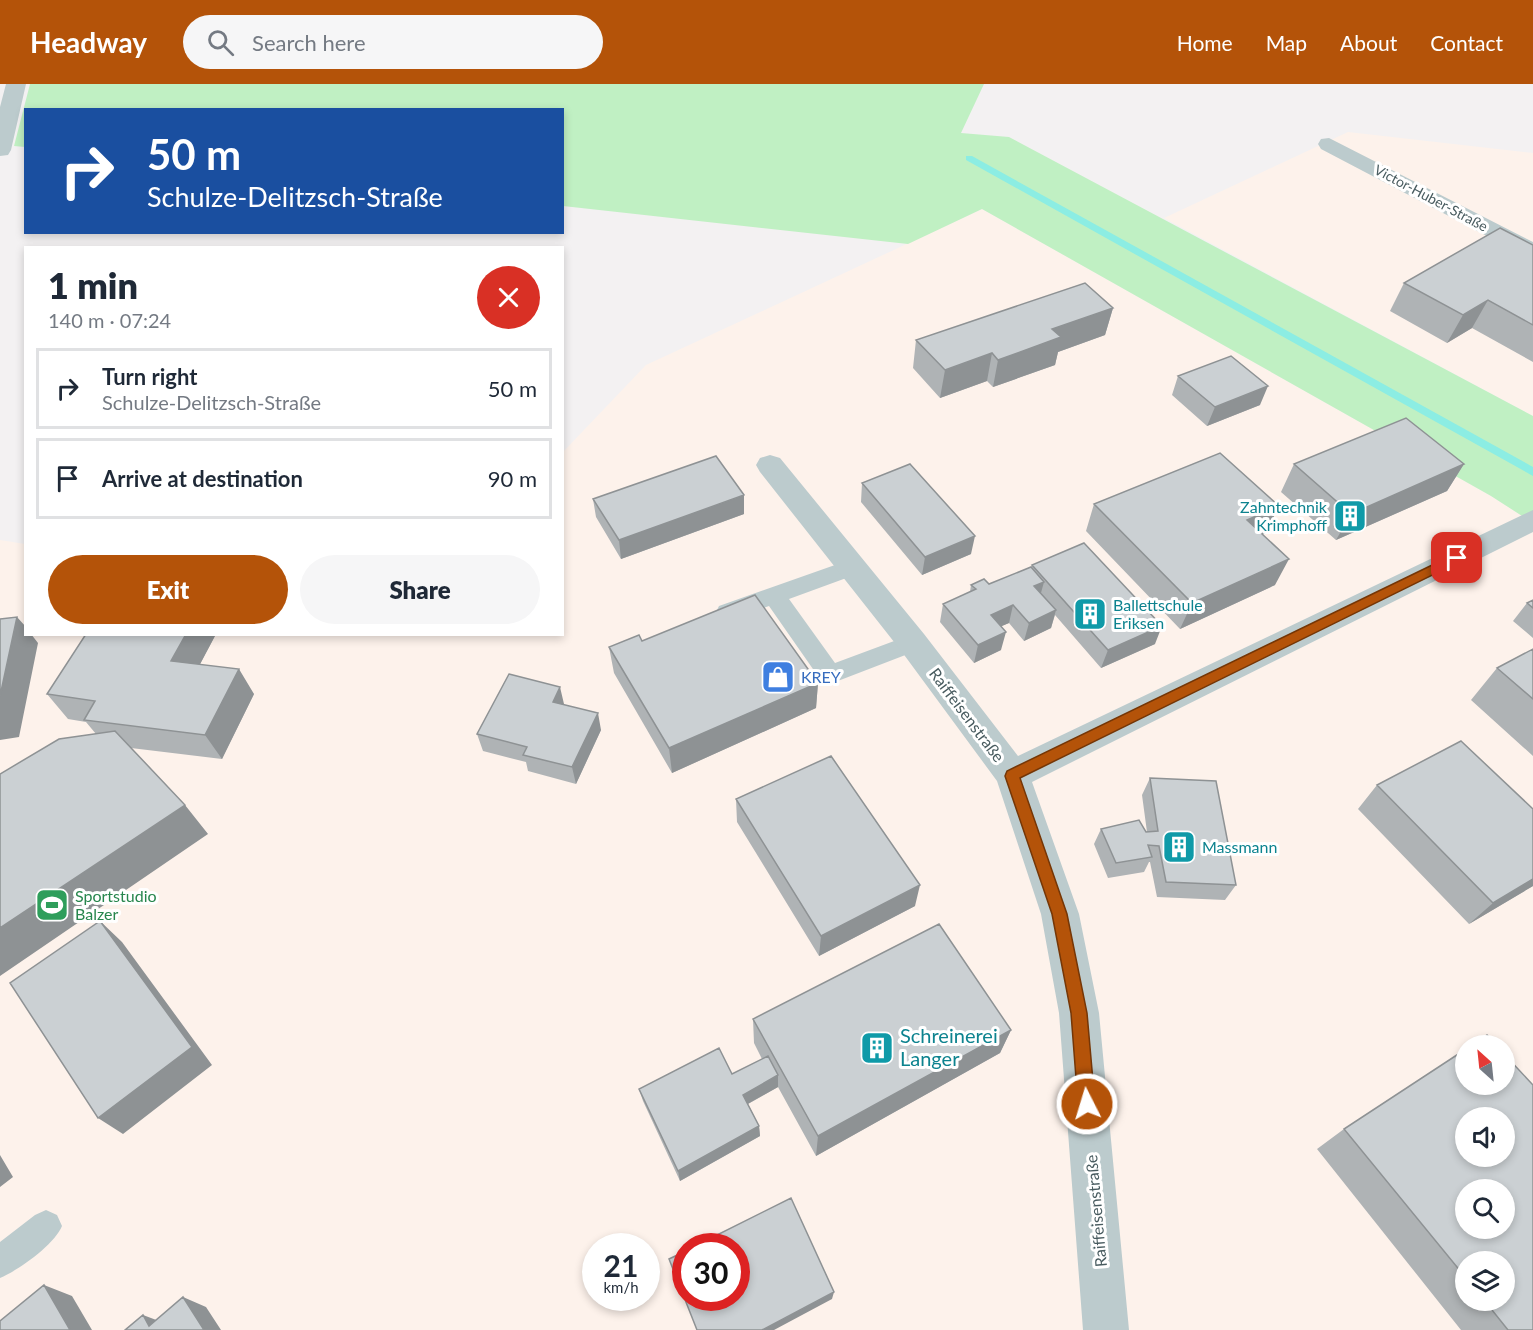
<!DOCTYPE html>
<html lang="en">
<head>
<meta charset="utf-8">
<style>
  :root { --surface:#fff; --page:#f6f6f7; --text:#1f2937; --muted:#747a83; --line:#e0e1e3; --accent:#b45309 }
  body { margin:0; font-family:Lato,sans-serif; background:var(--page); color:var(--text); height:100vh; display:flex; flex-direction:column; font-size:22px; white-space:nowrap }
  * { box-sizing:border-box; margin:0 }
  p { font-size:20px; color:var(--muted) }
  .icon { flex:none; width:33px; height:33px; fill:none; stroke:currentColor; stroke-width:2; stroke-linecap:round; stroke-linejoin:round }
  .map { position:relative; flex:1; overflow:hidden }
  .drawer { position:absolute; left:24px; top:162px; width:540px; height:390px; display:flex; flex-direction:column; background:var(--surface); border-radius:0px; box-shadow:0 3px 9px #0003 }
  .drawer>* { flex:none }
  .banner { position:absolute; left:24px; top:24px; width:540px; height:126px; border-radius:0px; box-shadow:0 3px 9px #0003; background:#1a4fa0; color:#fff; overflow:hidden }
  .needle { width:39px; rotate:333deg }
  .fabs { position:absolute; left:1455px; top:951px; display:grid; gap:12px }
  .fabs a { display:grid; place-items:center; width:60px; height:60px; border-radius:50%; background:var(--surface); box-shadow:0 3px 9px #0003; font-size:30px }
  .speed { position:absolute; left:582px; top:1149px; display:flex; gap:12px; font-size:30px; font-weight:700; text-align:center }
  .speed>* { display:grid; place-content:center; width:78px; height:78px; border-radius:50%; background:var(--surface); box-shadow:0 3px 9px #0003; line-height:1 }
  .speed small { font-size:15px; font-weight:400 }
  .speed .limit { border:9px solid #d22; background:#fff; color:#111 }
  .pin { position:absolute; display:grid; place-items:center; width:51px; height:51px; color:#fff; margin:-26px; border-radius:12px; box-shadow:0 3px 9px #0006 }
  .me { position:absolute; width:66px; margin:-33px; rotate:355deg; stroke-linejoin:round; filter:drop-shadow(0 0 4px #0008) }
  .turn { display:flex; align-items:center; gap:21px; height:126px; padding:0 24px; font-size:27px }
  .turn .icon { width:78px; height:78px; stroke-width:2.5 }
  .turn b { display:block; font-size:42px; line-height:51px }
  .round { display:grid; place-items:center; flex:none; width:63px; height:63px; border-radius:32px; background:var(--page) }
  .head { display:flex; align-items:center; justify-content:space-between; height:102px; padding:0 24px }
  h1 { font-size:36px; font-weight:800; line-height:45px }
  .cta { display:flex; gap:12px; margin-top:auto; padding:12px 24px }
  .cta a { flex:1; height:69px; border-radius:36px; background:var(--accent); color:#fff; font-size:24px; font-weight:800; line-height:69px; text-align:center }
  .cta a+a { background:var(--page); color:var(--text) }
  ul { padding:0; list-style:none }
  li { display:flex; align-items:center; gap:18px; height:81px; margin:0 12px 9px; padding:0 12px; border:3px solid var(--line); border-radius:0px }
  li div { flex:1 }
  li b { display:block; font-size:22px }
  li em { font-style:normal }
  header { display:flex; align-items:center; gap:36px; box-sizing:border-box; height:84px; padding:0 30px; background:var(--accent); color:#fff }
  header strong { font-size:28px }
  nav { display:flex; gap:33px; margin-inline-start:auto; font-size:21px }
  .search { width:420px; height:54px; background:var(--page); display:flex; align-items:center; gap:15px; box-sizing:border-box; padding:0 21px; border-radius:33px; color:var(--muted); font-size:22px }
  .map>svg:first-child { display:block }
  .commercial { fill:#fdf2eb; fill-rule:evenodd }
  .green { fill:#c0f0c3 }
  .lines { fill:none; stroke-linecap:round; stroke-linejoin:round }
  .stream { fill:#8cede3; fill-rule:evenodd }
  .lane { fill:#bccbcd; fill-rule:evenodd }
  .street { fill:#bccbcd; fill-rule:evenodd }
  .wall { fill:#afb3b5; fill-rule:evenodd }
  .shaded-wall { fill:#8e9294 }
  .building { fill:#cbd0d3; stroke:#8e9294; stroke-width:1.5; fill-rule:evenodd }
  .route { fill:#b45309; stroke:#753606; stroke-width:1.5 }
  .labels { text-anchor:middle; stroke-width:6; stroke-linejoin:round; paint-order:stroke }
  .far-street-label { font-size:14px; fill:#485b5f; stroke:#fff }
  .culture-label { font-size:16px; fill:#0d838f; stroke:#fff; text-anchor:start }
  .shop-label { font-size:16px; fill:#366cbe; stroke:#fff; text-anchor:start }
  .street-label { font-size:16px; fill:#485b5f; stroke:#fff }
  .leisure-label { font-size:16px; fill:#27864d; stroke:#fff; text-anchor:start }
  .near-culture-label { font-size:20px; fill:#0d838f; stroke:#fff; text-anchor:start }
</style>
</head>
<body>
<header>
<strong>Headway</strong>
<div class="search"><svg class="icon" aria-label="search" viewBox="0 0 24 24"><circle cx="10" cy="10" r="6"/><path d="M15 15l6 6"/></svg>Search here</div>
<nav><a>Home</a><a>Map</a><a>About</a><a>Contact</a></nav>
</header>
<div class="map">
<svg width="1533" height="1246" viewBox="0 0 1533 1246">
  <rect width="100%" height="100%" fill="#f3f1f2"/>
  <path class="commercial" d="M1348 48 1533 69V332L1164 134Z
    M982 125 1491 412 1533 439V1246H0V456L25 460 26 550H562L563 368 646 281ZM1466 962H1504V1000H1466ZM1466 1034H1504V1072H1466ZM1466 1106H1504V1144H1466ZM596 1162H646V1214H596ZM686 1162H736V1214H686ZM1466 1178H1504V1216H1466Z"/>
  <path class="green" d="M30 0H984L961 49 1009 53 1533 332V439L1491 412 982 125 908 160 563 122 562 26H26L25 63 14 62Z"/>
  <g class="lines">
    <path class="stream" d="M966 72H972L1533 383V392L966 76Z"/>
    <path class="lane" d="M852 475 860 477 863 483 860 489 789 515 835 579 913 550 921 553 925 559 921 565 830 600 822 598 769 522 727 537 719 534 716 528 719 522Z
      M46 1126 57 1131 62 1142C54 1161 19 1186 0 1194V1158L35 1131Z"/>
    <path class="street" d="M6 0H26L11 66 8 71 0 72V23Z
      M1329 54 1533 158V174L1525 172 1321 65 1318 60 1321 55Z
      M770 371 780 374 924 550 1018 672 1533 426V448L1032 698 1079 830 1099 929 1129 1246H1083L1059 929 1041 830 997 697 902 568 760 388 756 381 760 374Z"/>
  </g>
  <path class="wall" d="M1533 161V278L1472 244 1447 259 1390 227 1404 199Z
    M1113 224 1105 251 1058 268 1055 281 993 303 987 297 940 314 913 284 916 256Z
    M1178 292 1260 321 1207 342 1172 311Z
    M1294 380H1464L1447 407 1336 456 1281 408Z
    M862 399 971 470 922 491 861 418Z
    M593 415 744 430 621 475 596 433Z
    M1094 420 1266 449 1263 450 1275 501 1180 545 1086 447Z
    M1032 481 1155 560 1101 584 1055 531 1051 544 1024 557 1009 539 1001 542V566L974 579 940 538 943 520 970 508 971 501 989 500 1031 483Z
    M1533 516V554L1513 537 1527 519Z
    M86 550H216L200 580 254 610 222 675 131 664 208 750 96 650 86 638 68 635 47 610Z
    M642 557 818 599 816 624 672 689 614 589 609 563Z
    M1533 565V672L1471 616 1497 584Z
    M564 620V621L601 646 576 700 528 687 526 678 483 667 477 650Z
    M1150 694 1236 801 1225 816 1157 813 1150 778H1149L1144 788 1108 794 1094 760 1101 745 1147 748 1142 711Z
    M1377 701 1533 725V802L1469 840 1358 725Z
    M736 715 915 822 819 872 737 738Z
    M753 935 1011 946 1000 969 816 1072 778 1003 748 1020 759 1042 760 1052 680 1097 643 1017 639 1005 732 990 762 975 754 959Z
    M1344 1045 1533 1246H1461L1317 1065ZM1466 1178 1504 1216H1466Z"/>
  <path class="shaded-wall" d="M1488 216 1472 244 1447 259 1463 231Z
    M1113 224 1105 251 1058 268 1055 281 993 303 998 276 1052 245Z
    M992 269 987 297 940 314 945 286Z
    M1268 302 1260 321 1207 342 1215 323Z
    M1464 380 1447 407 1336 456 1351 430Z
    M744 411V430L621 475 619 456Z
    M1279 422 1266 449 1235 463 1247 436Z
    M975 452 971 470 922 491 925 473Z
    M1289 475 1275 501 1180 545 1192 519Z
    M1044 498 1039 516 1034 502Z
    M1013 521 1009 539 986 549 991 531Z
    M1056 526 1051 544 1024 557 1029 539Z
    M17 533 26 543V550H31L38 559 19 653 0 656V612Z
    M1162 542 1155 560 1101 584 1108 566Z
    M1006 548 1001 566 974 579 978 561Z
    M186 550H216L188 603 171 577Z
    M239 585 254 610 222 675 205 651Z
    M818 599 816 624 672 689 669 664Z
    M560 603 564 620 557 635 553 618Z
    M598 629 601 646 576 700 572 683Z
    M185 721 208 750 0 892V844Z
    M1533 795V802L1469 840 1493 819Z
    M920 801 915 822 819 872 821 852Z
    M100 837 122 858 212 981 123 1050 98 1034Z
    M1011 946 1000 969 816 1072 818 1052Z
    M778 991V1003L744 1022 743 1011Z
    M759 1042 760 1052 680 1097 678 1087Z
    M0 1071 13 1093 0 1103Z
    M44 1201 72 1212 92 1246H70Z
    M834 1208 832 1215 774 1246H762Z
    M183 1213 206 1223 221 1246H204Z
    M143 1231 167 1240 149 1242Z"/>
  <path class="building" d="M1500 144 1533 161V241L1488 216 1463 231 1404 199Z
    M1085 199 1113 224 1052 245 1061 253 998 276 992 269 945 286 916 256Z
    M1231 272 1268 302 1215 323 1178 292Z
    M1406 334 1464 380 1351 430 1294 380Z
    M1220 369 1279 422 1247 436 1289 475 1192 519 1094 420Z
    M716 372 744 411 619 456 593 415Z
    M910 380 975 452 925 473 862 399Z
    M1084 459 1162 542 1108 566 1032 481Z
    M1031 483 1044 498 1034 502 1056 526 1029 539 1013 521 991 531 1006 548 978 561 943 520 976 505 971 501 984 495 989 500Z
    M755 511 818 599 669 664 609 563 639 551 642 557Z
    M1533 516V524L1527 519Z
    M17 533 0 612V535Z
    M86 550H186L171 577 239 585 205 651 84 636 95 617 47 610Z
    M1533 565V615L1497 584Z
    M509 590 560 603 553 618 598 629 572 683 523 671 527 663 477 650Z
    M115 647 185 721 0 844V690L59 655Z
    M1461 657 1533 725V795L1493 819 1377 701Z
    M831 672 920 801 821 852 736 715Z
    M1150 694 1216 697 1236 801 1166 798 1159 762 1148 761 1152 773 1116 779 1101 745 1139 736 1146 748 1158 747Z
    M100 837 192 963 98 1034 10 899Z
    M939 840 1011 946 818 1052 753 935Z
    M1487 951 1496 962H1471Z
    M719 964 732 990 768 972 778 991 743 1011 759 1042 678 1087 639 1005Z
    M1466 965V1000H1504V970L1533 1001V1246H1508L1484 1216H1504V1178H1466V1194L1344 1045ZM1466 1034H1504V1072H1466ZM1466 1106H1504V1144H1466Z
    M791 1114 834 1208 762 1246H697L669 1175 686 1167V1214H736V1162H695Z
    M44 1201 70 1246H0V1237Z
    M183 1213 204 1246H125L143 1231 149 1242Z"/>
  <path class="route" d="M1457 469 1463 474 1461 477 1020 694 1067 830 1087 929 1095 1020 1093 1026 1087 1028 1081 1026 1078 1020 1071 929 1052 830 1005 692 1007 687Z"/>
  <defs>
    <g id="building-square" transform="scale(1.725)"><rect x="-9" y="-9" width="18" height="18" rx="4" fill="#0f9aa8" stroke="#fff"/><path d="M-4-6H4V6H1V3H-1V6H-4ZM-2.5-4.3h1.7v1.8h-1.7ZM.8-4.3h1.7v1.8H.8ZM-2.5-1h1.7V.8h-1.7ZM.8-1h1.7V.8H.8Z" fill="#fff"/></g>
    <g id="shop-square" transform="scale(1.725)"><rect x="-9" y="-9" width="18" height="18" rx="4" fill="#3f7fe0" stroke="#fff"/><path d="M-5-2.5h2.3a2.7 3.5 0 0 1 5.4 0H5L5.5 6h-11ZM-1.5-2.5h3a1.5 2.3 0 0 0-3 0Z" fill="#fff"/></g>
    <g id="stadium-square" transform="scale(1.725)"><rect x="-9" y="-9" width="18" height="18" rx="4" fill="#2e9e5b" stroke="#fff"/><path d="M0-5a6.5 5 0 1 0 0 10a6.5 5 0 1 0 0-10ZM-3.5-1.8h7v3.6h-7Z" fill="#fff"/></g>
  </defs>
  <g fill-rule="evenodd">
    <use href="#building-square" x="1350" y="432"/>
    <use href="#building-square" x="1090" y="530"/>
    <use href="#shop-square" x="778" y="593"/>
    <use href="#building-square" x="1179" y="763"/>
    <use href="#stadium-square" x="52" y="821"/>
    <use href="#building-square" x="877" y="964"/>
  </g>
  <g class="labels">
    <g class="far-street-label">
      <text transform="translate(1431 114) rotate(28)" y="5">Victor-Huber-Straße</text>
    </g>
    <g class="culture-label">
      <text x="1327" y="429" text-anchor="end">Zahntechnik<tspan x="1327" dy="18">Krimphoff</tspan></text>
      <text x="1113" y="527">Ballettschule<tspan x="1113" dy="18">Eriksen</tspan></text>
      <text x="1202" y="769">Massmann</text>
    </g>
    <g class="shop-label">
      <text x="801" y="599">KREY</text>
    </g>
    <g class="street-label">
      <text transform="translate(967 631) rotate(53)" y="6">Raiffeisenstraße</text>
      <text transform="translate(1096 1127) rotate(-95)" y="6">Raiffeisenstraße</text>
    </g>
    <g class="leisure-label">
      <text x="75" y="818">Sportstudio<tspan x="75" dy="18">Balzer</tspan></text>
    </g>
    <g class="near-culture-label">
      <text x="900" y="959">Schreinerei<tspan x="900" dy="23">Langer</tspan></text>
    </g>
  </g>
</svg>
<div class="fabs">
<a><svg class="needle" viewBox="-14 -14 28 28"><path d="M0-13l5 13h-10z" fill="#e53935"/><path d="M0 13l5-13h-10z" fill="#747a83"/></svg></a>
<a><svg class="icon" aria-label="sound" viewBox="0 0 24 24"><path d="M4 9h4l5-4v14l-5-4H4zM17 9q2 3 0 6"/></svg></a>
<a><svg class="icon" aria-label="search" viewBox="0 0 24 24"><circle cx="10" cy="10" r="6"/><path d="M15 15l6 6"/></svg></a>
<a><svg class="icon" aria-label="layers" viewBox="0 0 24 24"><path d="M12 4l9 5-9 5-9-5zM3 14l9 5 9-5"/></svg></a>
</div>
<div class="speed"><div>21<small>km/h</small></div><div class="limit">30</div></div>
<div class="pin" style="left:1457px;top:474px;background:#d93025"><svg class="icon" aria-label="arrive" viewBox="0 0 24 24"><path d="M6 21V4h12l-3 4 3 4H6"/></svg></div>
<svg class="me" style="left:1087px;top:1020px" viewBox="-20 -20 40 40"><circle r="17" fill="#b45309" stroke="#fff" stroke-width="3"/><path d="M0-11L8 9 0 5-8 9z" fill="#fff"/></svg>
<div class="banner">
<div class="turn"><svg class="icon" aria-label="right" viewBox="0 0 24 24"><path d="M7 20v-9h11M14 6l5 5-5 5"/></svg><div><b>50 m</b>Schulze-Delitzsch-Straße</div></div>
</div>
<section class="drawer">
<div class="head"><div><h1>1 min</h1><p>140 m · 07:24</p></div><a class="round" style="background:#d93025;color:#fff"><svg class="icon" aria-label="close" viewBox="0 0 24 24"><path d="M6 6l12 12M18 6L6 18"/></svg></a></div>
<ul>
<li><svg class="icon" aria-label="right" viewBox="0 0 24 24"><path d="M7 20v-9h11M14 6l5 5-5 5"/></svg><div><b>Turn right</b><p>Schulze-Delitzsch-Straße</p></div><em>50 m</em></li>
<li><svg class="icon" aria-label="arrive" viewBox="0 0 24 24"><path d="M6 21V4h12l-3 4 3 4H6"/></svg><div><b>Arrive at destination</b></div><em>90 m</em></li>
</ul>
<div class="cta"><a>Exit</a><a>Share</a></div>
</section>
</div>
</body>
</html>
